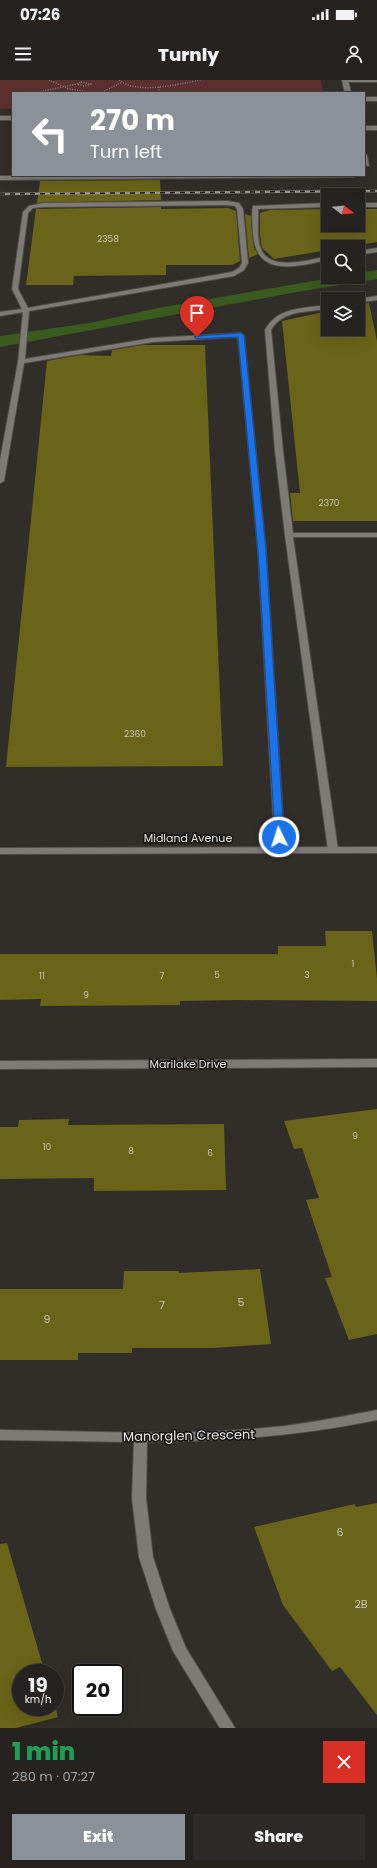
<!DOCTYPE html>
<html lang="en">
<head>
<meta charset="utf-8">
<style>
  :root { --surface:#252220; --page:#2d2a29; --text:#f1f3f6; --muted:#a3a4a5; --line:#423f3e; --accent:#8c9099 }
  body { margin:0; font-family:Poppins,sans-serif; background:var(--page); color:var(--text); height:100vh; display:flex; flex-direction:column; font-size:15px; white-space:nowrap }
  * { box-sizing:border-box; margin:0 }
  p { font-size:13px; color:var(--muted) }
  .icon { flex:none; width:22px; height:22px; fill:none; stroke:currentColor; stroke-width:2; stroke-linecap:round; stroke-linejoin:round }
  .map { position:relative; height:1648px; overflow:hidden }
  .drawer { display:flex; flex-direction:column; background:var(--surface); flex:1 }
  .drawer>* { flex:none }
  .hud { position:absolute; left:12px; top:12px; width:353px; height:84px; border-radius:0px; box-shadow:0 4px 16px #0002,0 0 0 1px var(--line); background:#8c9099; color:#fff; overflow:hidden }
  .needle { width:26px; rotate:106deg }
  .buttons { position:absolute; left:321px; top:108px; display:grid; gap:8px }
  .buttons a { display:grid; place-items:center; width:44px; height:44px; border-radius:0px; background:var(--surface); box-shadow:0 4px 16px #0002,0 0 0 1px var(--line); font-size:20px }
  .speed { position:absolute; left:12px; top:1584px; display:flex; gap:8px; font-size:20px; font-weight:700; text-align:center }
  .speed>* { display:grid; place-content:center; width:52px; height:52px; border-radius:50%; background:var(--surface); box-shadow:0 4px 16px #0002,0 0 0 1px var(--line); line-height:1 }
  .speed small { font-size:10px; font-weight:400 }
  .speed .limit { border:2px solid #111; border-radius:6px; background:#fff; color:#111 }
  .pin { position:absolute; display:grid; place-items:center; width:34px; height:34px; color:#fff; margin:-41px -17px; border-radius:50% 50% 50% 0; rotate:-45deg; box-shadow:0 0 4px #0007 }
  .pin .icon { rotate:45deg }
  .me { position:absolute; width:44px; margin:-22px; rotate:356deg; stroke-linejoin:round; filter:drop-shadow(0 0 3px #0008) }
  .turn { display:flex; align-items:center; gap:14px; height:84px; padding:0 12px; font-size:18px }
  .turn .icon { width:52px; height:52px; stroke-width:2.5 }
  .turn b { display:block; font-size:28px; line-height:34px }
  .round { display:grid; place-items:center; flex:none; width:42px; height:42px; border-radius:0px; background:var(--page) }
  .head { display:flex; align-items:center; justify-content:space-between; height:68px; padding:0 12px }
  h1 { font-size:24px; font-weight:800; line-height:30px; color:#1e9e55 }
  .action { display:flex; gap:8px; margin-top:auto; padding:8px 12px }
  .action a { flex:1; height:46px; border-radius:0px; background:var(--accent); color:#fff; font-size:16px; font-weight:800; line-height:46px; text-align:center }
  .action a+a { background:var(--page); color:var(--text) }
  .status { display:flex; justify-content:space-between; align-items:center; height:28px; padding:0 20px; background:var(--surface); direction:ltr }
  .status svg { height:11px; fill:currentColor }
  header { display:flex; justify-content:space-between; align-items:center; height:52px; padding:0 12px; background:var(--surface); font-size:18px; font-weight:800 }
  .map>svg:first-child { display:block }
  .green { fill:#5d302e }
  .water { fill:#3b5a1e }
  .building { fill:#6a6418 }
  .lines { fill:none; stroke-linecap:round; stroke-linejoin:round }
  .service-casing { stroke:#4f4c49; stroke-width:2 }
  .minor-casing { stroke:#4f4c49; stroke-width:2 }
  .secondary-casing { stroke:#4f4c49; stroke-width:2 }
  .path { stroke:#817f7b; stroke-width:1.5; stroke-dasharray:1 1.5; stroke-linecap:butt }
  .service { fill:#7e7b76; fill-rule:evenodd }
  .minor { fill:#7e7b76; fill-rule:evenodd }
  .secondary { fill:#7e7b76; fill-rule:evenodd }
  .rail-casing { stroke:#94928e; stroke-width:2.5 }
  .rail { stroke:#181615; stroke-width:1.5; stroke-dasharray:5; stroke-linecap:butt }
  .route { fill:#1a73e8; stroke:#114b97 }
  .labels { text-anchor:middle; stroke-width:3.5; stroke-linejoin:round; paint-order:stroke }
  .number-label { font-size:9px; fill:#c8c5b0 }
  .street-label { font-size:11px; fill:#e7e5e2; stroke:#181615 }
  .near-number-label { font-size:11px; fill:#c8c5b0 }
  .near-street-label { font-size:13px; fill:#e7e5e2; stroke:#181615 }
</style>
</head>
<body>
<div class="status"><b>07:26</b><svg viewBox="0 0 49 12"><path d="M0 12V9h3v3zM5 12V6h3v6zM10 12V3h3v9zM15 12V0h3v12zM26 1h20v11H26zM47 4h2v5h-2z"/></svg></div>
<header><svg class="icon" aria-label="menu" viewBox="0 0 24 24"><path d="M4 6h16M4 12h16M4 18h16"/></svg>Turnly<svg class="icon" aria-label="person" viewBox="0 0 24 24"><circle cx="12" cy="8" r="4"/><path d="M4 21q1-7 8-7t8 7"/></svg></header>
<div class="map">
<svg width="377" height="1648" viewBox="0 0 377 1648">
  <rect width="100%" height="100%" fill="#312e2a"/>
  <path class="green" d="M0 0H321L323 13H13V29H0Z"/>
  <path class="water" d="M377 190V199L297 212 0 267V256L90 243 158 228 336 197H358V193Z"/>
  <path class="building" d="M160 100 161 120 37 123 40 101Z
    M161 127V129L228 128 236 131 240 181 232 185H166V195L74 196 73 205H26L36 129Z
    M328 129V145H358V129H377V162L347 167H328V170L274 179 262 168 260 155V133L270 130Z
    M245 134 251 136 252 153 254 168 258 174 249 178Z
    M369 223 377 261V441H293L290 413H300L282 241 328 231V249H358V225Z
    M142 265H205L223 686 6 687 47 281 80 275 111 276 112 270Z
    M325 851H372L377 899V921L237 920 180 921V925L40 926 41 919 0 920V874H278V866H326Z
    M377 1029V1254L349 1260 325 1198 332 1197 306 1120 319 1118 302 1068 294 1069 284 1041Z
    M69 1039 68 1045 224 1044 226 1110 94 1111V1098L0 1099V1047H18L19 1040Z
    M260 1189 271 1264 214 1268H132V1273H78V1280H0V1209H123L124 1191H179V1193Z
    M377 1423V1635L340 1587 332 1591 283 1525 254 1447 355 1424 356 1427Z
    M7 1463 45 1593H21V1627L55 1626 58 1637 16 1648H0V1464Z"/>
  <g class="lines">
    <g class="service-casing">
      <path id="service" d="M342 0H377V2H345Z
        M364 17H377V21H364Z
        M364 46H377V50H364Z
        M156 95H357L354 97 0 100V96Z
        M227 121 239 123 243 129 248 183 244 190 234 196 29 231 25 279 153 258 241 253 244 255 266 471 285 770 280 773 275 770 258 471 238 257 153 262 24 283 4 401 0 403V380L18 282 23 232 0 236V232L22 229 12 209 23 132 29 126 43 123ZM227 125 235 126 237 129 242 183 239 188 232 192 28 228 18 209 28 133 33 128 43 127Z
        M328 123V127L258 129C259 141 256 158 261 169 270 192 310 180 328 176V180C297 186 256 199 253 153 253 145 251 134 253 126Z
        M358 123H377V127H358Z
        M377 168V172L358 175V171Z
        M377 216V220L358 223V219Z
        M328 225V229C308 232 282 230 271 250L283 371 293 453H377V457H293L338 770 333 773 328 770 285 455 275 371 265 250C277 227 305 228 328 225Z"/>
    </g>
    <g class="minor-casing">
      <path id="minor" d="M342 0H348L351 13H345Z
        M0 36H13V40H0Z
        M364 73 367 75 369 86 364 85Z
        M377 979V987L0 989V981Z
        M377 1330V1340C298 1356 228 1361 147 1362L146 1418 153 1477 170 1529 186 1568 235 1648H220L173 1571 156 1529 139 1477 132 1418 134 1362 0 1360V1350C95 1351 190 1357 284 1346 316 1342 346 1336 377 1330Z"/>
    </g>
    <g class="secondary-casing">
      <path id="secondary" d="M377 767V773L0 774V768Z"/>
    </g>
    <path class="path" d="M49 0 69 9 96 13
      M119 0C138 15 178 4 201 0
      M81 2 91 4 84 6 77 4Z
      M159 7V13
      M33 13 77 4
      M100 13 121 3"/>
    <use href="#service" class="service"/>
    <use href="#minor" class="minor"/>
    <use href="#secondary" class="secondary"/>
    <g class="rail-casing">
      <path id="rail" d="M0 114 377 111"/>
    </g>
    <use href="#rail" class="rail"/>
  </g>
  <path class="route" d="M241 253 244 255 266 471 284 757 279 760 275 757 258 471 238 257 197 259 194 257 197 256Z"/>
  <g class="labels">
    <g class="number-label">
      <text x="108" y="162">2358</text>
      <text x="329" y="426">2370</text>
      <text x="135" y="657">2360</text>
      <text x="353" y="887">1</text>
      <text x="217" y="898">5</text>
      <text x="307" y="898">3</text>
      <text x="42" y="899">11</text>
      <text x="162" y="899">7</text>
      <text x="86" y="918">9</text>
      <text x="355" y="1059">9</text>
      <text x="47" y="1070">10</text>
      <text x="131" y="1074">8</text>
      <text x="210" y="1076">6</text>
    </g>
    <g class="street-label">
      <text x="188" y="762">Midland Avenue</text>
      <text x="188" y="988">Marilake Drive</text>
    </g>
    <g class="near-number-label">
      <text x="241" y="1226">5</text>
      <text x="162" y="1229">7</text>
      <text x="47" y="1243">9</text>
      <text x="340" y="1456">6</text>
      <text x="361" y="1528">2B</text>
    </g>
    <g class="near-street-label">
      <text transform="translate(189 1355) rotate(-1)" y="5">Manorglen Crescent</text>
    </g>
  </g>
</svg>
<div class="buttons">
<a><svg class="needle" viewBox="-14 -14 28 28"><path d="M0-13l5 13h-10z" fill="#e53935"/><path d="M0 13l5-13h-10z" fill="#a3a4a5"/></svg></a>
<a><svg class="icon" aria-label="search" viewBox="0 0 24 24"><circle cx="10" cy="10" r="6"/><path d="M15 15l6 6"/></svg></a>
<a><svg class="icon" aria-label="layers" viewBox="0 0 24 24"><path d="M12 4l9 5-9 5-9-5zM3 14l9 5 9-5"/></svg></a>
</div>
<div class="speed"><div>19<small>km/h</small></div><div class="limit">20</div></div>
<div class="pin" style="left:197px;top:257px;background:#d93025"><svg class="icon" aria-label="arrive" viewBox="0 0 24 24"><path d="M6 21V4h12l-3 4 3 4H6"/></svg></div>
<svg class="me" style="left:279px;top:757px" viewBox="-20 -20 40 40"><circle r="17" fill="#1a73e8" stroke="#fff" stroke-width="3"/><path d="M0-11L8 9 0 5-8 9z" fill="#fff"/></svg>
<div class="hud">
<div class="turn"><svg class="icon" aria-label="left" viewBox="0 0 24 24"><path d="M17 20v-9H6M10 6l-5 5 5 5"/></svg><div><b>270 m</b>Turn left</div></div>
</div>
</div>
<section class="drawer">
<div class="head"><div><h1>1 min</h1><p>280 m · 07:27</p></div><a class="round" style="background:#d93025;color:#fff"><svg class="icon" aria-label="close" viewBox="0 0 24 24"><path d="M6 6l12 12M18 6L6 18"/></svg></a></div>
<div class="action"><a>Exit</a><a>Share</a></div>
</section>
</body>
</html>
